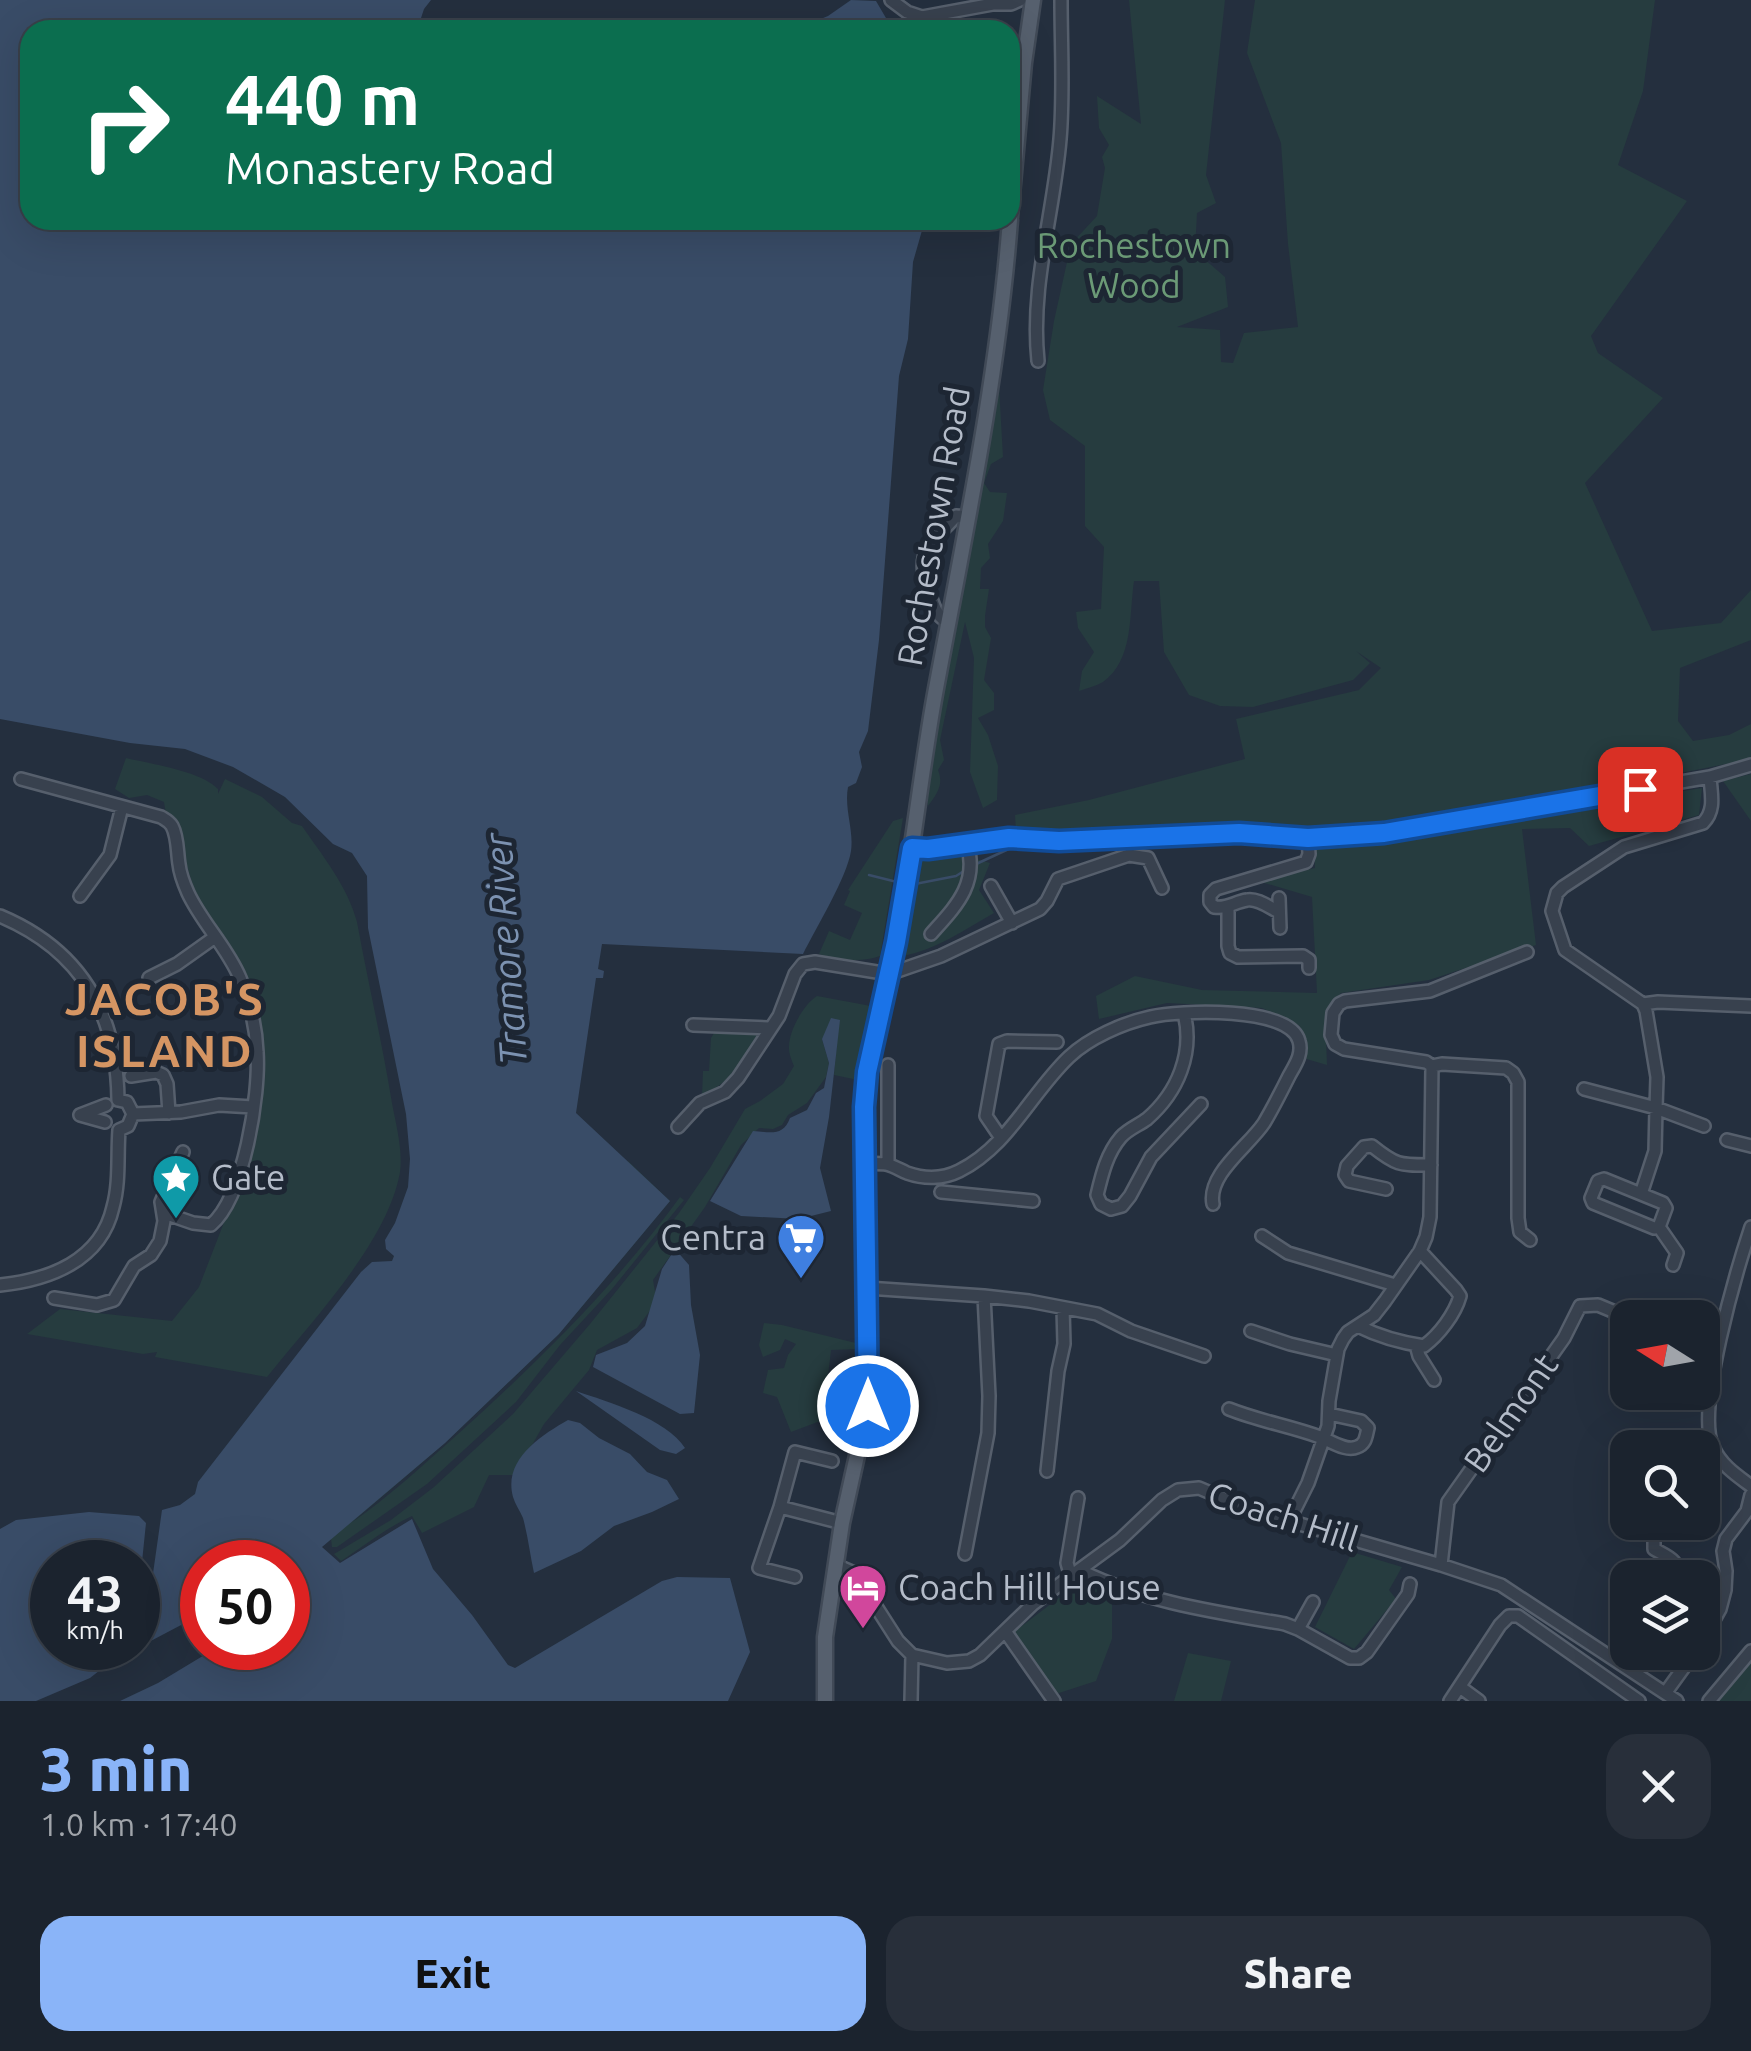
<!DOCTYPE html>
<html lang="en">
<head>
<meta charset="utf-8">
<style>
  :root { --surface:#1b232e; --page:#282f3a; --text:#f1f3f6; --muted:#a0a4aa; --line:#39404a; --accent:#8ab4f8 }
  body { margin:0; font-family:Ubuntu,sans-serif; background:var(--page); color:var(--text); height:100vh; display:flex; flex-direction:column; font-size:38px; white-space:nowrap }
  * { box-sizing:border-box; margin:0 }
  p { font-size:32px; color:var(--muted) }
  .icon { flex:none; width:55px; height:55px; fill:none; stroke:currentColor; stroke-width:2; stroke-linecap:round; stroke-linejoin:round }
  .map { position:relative; height:1701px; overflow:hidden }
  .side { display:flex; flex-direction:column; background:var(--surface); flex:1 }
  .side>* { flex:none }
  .top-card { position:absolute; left:20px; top:20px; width:1000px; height:210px; border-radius:30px; box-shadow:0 10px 40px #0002,0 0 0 2px var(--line); background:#0b6e4f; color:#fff; overflow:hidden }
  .needle { width:65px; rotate:281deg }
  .fabs { position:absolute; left:1610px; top:1300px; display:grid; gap:20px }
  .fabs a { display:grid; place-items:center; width:110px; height:110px; border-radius:20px; background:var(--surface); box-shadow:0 10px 40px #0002,0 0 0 2px var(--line); font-size:50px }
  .speed { position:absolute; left:30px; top:1540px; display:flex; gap:20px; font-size:50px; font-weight:700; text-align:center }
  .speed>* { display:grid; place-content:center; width:130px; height:130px; border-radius:50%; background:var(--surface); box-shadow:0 10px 40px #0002,0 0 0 2px var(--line); line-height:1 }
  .speed small { font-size:25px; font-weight:400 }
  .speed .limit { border:15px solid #d22; background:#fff; color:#111 }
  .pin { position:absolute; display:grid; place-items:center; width:85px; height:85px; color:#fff; margin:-42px; border-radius:20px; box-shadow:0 5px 15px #0006 }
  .me { position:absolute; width:110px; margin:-55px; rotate:0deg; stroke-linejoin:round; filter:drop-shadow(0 0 8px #0008) }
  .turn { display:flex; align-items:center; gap:35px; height:210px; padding:0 40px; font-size:45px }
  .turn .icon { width:130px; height:130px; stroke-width:2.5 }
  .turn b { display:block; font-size:70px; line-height:85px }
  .round { display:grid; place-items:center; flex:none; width:105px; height:105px; border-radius:30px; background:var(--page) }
  .summary { display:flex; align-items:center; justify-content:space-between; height:170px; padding:0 40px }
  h1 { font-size:60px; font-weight:800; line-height:75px; color:var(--accent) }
  .action { display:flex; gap:20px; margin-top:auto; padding:20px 40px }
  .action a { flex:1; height:115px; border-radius:30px; background:var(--accent); color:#111; font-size:40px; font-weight:800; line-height:115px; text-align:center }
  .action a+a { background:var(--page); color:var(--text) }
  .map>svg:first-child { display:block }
  .green { fill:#263c3f }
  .water { fill:#394c67 }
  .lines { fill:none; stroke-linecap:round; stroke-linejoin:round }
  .stream { stroke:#394c67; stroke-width:2.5 }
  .minor-casing { stroke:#565f6c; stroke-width:16 }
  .major-casing { stroke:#414a57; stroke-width:19 }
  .minor { stroke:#38414e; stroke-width:11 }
  .major { stroke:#56606e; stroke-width:14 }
  .route-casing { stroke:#114b97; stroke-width:25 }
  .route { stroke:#1a73e8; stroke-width:18 }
  .labels { text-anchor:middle; stroke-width:10; stroke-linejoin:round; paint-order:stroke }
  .park-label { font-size:35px; fill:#6b9a76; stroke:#1d2633 }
  .street-label { font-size:35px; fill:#b4bcc9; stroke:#1d2633 }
  .poi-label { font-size:35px; fill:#b4bcc9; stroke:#1d2633; text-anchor:start }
  .water-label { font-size:38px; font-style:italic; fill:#7c92b1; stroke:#1d2633 }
  .district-label { font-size:45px; font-weight:bold; letter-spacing:2.5px; fill:#d59563; stroke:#1d2633 }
</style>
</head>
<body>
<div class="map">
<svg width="1751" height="1701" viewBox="0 0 1751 1701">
  <rect width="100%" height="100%" fill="#242f3e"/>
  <path class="green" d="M1129 0H1225L1206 175 1216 203 1197 213 1195 251 1225 277 1228 307 1177 327 1220 330 1221 362 1233 363 1244 333 1298 327 1288 244 1281 143 1247 53 1255 0H1655L1643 91 1618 165 1687 201 1591 336 1598 353 1663 398 1585 483 1652 631 1721 623 1751 590V640L1680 668 1678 721 1693 741 1729 735 1751 724V759L1610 787 1364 829 1204 825 1016 832 1015 815 1089 800 1245 759 1236 719 1359 690 1381 668 1356 651 1370 663 1353 680 1253 707 1220 706 1189 695 1164 652 1159 581H1134C1129 614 1134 660 1103 682 1096 686 1087 688 1079 691L1082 671 1094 652 1078 628 1076 612 1101 609 1104 547 1085 526V446L1050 420 1043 390 1054 321 1071 244 1097 216 1105 168 1102 157 1109 145 1099 128 1097 96 1141 124Z
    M998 368 1003 457 991 464 984 483 990 492 1007 493 1003 521 988 544 990 558 981 568 980 589H989L985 616V627L991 638 984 680 994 693V710L978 718 988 735 998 766 997 800 983 808 970 772 974 658 965 622 940 740 944 760 938 770C944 785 937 794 928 806L926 790 931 738Z
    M126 758C151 764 201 771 218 789V794L225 779 262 797 292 823 302 826C322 855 348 887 357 922 368 982 382 1042 392 1103 396 1125 403 1150 400 1172 388 1242 311 1322 267 1377L155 1357 157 1352 143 1354 27 1334 60 1309 172 1321 199 1287 247 1163 260 1106 263 1047 243 970 195 892 186 863 178 823 166 814 164 802 147 795 129 798 115 789Z
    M1751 774V821L1723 781Z
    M1702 788 1699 815 1589 846 1570 828 1522 829 1536 945 1429 980 1341 993 1325 1012 1327 1065 1303 1058 1300 1026 1262 1008 1167 1003 1099 1019 1096 996 1135 976 1202 990 1317 993 1312 897 1258 881 1315 868 1314 844 1492 822Z
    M903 818 880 956C862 963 837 960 819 954L829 931 850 940 862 913 844 905 850 891 848 890 893 821Z
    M958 851 959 854 990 863 979 890 994 913C964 930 936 950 902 956L901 938 913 869 917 859Z
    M817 996 871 1006V1018L858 1080 834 1075 839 1020 822 1039 829 1063 826 1077 807 1103 788 1115 782 1125 773 1129 759 1128 741 1145 705 1207 653 1280 656 1298 652 1308 637 1328 597 1350 589 1370 544 1424 515 1475H489L474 1507 422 1533 412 1516C386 1528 364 1546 341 1561L334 1554 391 1520 434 1487 513 1414 590 1324 679 1213 710 1168 745 1109 760 1101 783 1084 794 1066C792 1061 789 1054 789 1049 788 1032 803 1005 817 996Z
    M716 1030 757 1035C745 1063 729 1083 702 1095L703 1071H709L711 1038Z
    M628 1161 670 1201 559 1334 445 1443 351 1523C389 1497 423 1465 458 1434 538 1362 616 1285 680 1197L684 1200 612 1289 560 1345 516 1402 427 1484 337 1547H332L331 1539 321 1547Z
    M764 1323 782 1325 860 1344V1349L831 1350 823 1420 791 1432 777 1397 763 1393 768 1370 784 1368 788 1355 796 1344 785 1339 780 1350 763 1357 759 1345Z
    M1352 1552 1402 1567 1389 1590 1396 1599 1354 1649 1315 1627Z
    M1081 1581 1112 1591V1639L1096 1681 1056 1694 1014 1632Z
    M1188 1653 1231 1661 1221 1701H1174Z
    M1751 1657V1701H1716Z"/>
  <path class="water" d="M0 0H431L424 9 417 30H30V220H925L913 262 908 339 899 376 879 640 868 731 859 752 862 767 856 783 848 787C844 809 854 830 851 851 847 877 816 928 803 954L602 944 598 969 604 971 603 978H596L576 1113 670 1201 559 1334 445 1443 322 1547 340 1563 412 1519 433 1569 472 1615 508 1665 515 1668 662 1581 677 1577 730 1578 750 1652 728 1701H120L158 1683 216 1648H288V1562H202V1614L145 1644 144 1637 162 1510 180 1505 195 1494 198 1482 361 1272 372 1262 392 1261 394 1256 386 1249 385 1240 395 1223 408 1187 410 1159 406 1114 368 928 367 876 352 853 333 844 285 797 233 767 185 749 130 743 0 719Z
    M851 0 876 1 893 30H794L828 16Z
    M831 1018 840 1020 829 1117 820 1168 831 1211 799 1219 741 1216 710 1201 753 1131C770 1132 783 1137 790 1118L807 1110 816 1093 824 1088 829 1063 822 1039Z
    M675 1249 689 1265 691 1305 700 1355 694 1413 680 1414 593 1367 596 1355 627 1343 645 1326 662 1269Z
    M576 1391C608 1402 667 1419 685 1448L676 1454 660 1450Z
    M568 1420 580 1423 599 1438 630 1454 647 1472 667 1480 679 1499 652 1512 614 1526 581 1551 534 1573C530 1555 528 1536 523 1518 520 1511 515 1504 513 1497 503 1460 540 1436 568 1420Z
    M89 1512 139 1516 146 1523 138 1601V1562H52V1648H128L90 1678 36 1701H0V1529L16 1520Z"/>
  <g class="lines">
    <path class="stream" d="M974 865 1013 847
      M869 875 897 882
      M915 884 956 876 967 869"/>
    <g class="minor-casing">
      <path id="minor" d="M891 0 907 12 922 17 993 4H1011L1020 0
        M1038 361C1030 286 1054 213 1060 139 1064 93 1061 46 1061 0
        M948 622C937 616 935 610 931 598 914 552 926 549 956 516L968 517
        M1710 777C1711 794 1716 810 1703 823L1624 847 1563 887 1557 893 1552 911 1565 950 1643 1004 1658 1002 1751 1006
        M21 779 161 817C166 820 169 821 172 826 178 837 177 852 179 864 180 874 184 884 188 893 202 923 227 947 240 978 250 1001 256 1026 257 1052 260 1094 244 1197 211 1225L193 1223 164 1213
        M912 847 929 849 1009 837 1059 841 1239 833 1308 838 1384 833 1710 777 1751 765
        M991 886 1012 923
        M80 896 110 855 122 807
        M1279 898 1280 928
        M1228 908V946L1230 953 1238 957 1303 956 1309 960V968
        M1279 912C1270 908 1258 898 1247 900 1234 902 1228 909 1214 907L1210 902V895L1216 889 1306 862 1309 854 1308 838
        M0 916C81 950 117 1013 118 1100
        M931 934C956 906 979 884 967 843
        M149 978 177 964 215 937
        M1184 1013C1194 1053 1178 1092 1147 1119 1139 1125 1128 1129 1121 1137 1107 1153 1102 1174 1097 1195L1101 1204 1111 1209 1122 1206 1130 1196 1151 1157 1201 1104
        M693 1025 769 1028
        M1432 1066 1442 1064 1506 1068 1513 1073 1518 1082V1218L1520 1232 1530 1240
        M131 1076 156 1072 163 1075 167 1084 169 1113
        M1584 1089 1656 1108 1704 1126
        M118 1100 127 1102 133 1114 128 1126 119 1130
        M133 1114 181 1112 219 1105 253 1107
        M105 1122 80 1115 106 1105
        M678 1127 700 1103 725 1092 738 1078 779 1016 795 974 803 964 815 962 889 974 941 956 1040 909 1047 901 1058 879 1129 855 1148 858 1162 888
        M1001 1138 986 1116 999 1044 1007 1041 1057 1042
        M1727 1140 1751 1146
        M864 1163C871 1164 879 1163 886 1164 894 1166 900 1170 907 1173 924 1179 943 1179 959 1171 1008 1147 1031 1093 1069 1057 1089 1038 1123 1023 1150 1017 1179 1010 1290 1006 1299 1041 1303 1054 1295 1065 1289 1076 1281 1092 1273 1108 1264 1123 1249 1146 1207 1174 1213 1204
        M888 1164V1065
        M1604 1179 1663 1203 1666 1208 1659 1227 1654 1228 1593 1203 1591 1198 1598 1181Z
        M1386 1189 1349 1181 1345 1175 1347 1166 1364 1147 1372 1146C1397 1166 1400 1165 1431 1165
        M941 1192 1033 1201
        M1641 1194 1655 1151 1656 1108 1657 1077 1646 1011 1643 1004
        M1659 1227 1677 1253 1673 1265
        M1751 1227C1737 1269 1695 1410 1713 1447 1721 1465 1736 1475 1751 1486
        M1262 1236 1288 1253 1395 1285
        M0 1285C49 1280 101 1261 113 1207 120 1182 117 1155 119 1130
        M867 1288 984 1296 1029 1301 1097 1314 1131 1331 1204 1356
        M54 1298 97 1305 114 1300 134 1266 151 1255 160 1241 164 1221 161 1202 183 1152
        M1358 1326C1378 1336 1403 1343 1424 1346 1439 1335 1455 1314 1460 1296L1456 1290 1420 1251
        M1251 1331 1290 1344 1337 1355
        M1416 1345 1419 1356 1434 1380
        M1229 1409C1259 1421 1290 1426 1320 1437 1331 1441 1346 1452 1357 1447 1366 1444 1366 1436 1368 1428L1361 1421 1329 1414
        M1047 1471 1058 1371 1064 1344 1063 1308
        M780 1507 842 1523
        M1289 1521 1308 1483 1328 1426 1329 1401 1338 1349 1343 1339 1348 1332 1374 1315 1385 1301 1420 1251 1426 1237 1430 1217 1432 1066 1426 1062 1344 1049 1335 1044 1331 1035 1333 1013 1339 1004 1345 1001 1430 991 1527 952
        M1672 1522 1654 1532V1549C1666 1556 1682 1560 1675 1578
        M965 1554 988 1433 989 1396 984 1296
        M836 1565 852 1572 859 1580 898 1641 912 1655 947 1663 969 1661 980 1655 1033 1604 1120 1540 1162 1500 1178 1490 1199 1488 1248 1509 1441 1565 1501 1585 1677 1701
        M1441 1565 1448 1502 1564 1338 1580 1306 1598 1305 1622 1315
        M1081 1571C1145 1602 1215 1612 1285 1624L1298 1629 1350 1658H1359L1367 1652 1408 1594 1410 1584
        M795 1577 759 1568 780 1507 795 1452 832 1461
        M1071 1577 1067 1563 1078 1498
        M1298 1629 1313 1602
        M1005 1631 1054 1701
        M1702 1641 1720 1609 1725 1590 1726 1571 1723 1551 1726 1539 1747 1511 1751 1495
        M1460 1687 1479 1701
        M1666 1692 1695 1652
        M911 1701 912 1655
        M1450 1701 1500 1625 1509 1616H1518L1639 1701
        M1709 1701 1751 1651"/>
    </g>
    <g class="major-casing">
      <path id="major" d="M1010 217 1024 63 1033 0
        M825 1701V1637L842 1523 868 1406 863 1107C870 1051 886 997 896 943 912 860 920 777 935 694 964 537 998 379 1010 220"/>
    </g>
    <use href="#minor" class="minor"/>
    <use href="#major" class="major"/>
  </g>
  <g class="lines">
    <g class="route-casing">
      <path id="route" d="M868 1406 864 1107 867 1072 896 942 912 848 928 849 1009 838 1059 841 1239 833 1308 838 1384 833 1640 789"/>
    </g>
    <use href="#route" class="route"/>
  </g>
  <defs>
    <g id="sight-pin" transform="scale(2.5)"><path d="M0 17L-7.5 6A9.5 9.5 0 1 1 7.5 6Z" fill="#0f9aa8" stroke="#1d2633"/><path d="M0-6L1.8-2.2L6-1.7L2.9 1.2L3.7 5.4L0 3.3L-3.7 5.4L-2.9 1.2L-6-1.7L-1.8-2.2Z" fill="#fff"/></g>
    <g id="supermarket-pin" transform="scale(2.5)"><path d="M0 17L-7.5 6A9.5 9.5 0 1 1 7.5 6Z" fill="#3f7fe0" stroke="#1d2633"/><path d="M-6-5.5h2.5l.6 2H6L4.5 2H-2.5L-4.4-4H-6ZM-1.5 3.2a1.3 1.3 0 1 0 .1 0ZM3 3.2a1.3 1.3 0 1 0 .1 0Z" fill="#fff"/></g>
    <g id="hotel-pin" transform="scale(2.5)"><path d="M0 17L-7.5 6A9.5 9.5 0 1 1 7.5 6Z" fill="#d1479c" stroke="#1d2633"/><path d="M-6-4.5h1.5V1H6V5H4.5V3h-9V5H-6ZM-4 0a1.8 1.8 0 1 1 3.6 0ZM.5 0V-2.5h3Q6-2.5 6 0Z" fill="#fff"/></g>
  </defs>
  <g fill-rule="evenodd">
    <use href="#sight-pin" x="176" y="1178"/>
    <use href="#supermarket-pin" x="801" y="1238"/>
    <use href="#hotel-pin" x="863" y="1588"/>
  </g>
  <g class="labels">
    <g class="park-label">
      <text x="1134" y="258">Rochestown<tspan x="1134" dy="40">Wood</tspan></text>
    </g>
    <g class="street-label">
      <text transform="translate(934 526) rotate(-80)" y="12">Rochestown Road</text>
      <text transform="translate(1511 1413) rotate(-55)" y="12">Belmont</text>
      <text transform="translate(1283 1517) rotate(18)" y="12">Coach Hill</text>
    </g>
    <g class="poi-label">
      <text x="211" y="1190">Gate</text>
      <text x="766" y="1250" text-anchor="end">Centra</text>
      <text x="898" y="1600">Coach Hill House</text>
    </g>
    <g class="water-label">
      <text transform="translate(506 949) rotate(-94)" y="13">Tramore River</text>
    </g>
    <g class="district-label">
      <text x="165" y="1015">JACOB'S<tspan x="165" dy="52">ISLAND</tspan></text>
    </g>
  </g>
</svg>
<div class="fabs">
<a><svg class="needle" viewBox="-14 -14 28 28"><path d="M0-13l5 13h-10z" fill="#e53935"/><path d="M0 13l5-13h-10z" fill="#a0a4aa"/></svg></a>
<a><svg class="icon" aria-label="search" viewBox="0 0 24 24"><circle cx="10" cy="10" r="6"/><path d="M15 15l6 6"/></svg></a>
<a><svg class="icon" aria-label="layers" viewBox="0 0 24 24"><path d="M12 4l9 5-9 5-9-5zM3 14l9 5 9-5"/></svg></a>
</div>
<div class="speed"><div>43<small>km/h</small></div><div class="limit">50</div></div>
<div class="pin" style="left:1640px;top:789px;background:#d93025"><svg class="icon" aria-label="arrive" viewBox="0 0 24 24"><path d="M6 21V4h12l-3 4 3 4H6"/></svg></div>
<svg class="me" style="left:868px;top:1406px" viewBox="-20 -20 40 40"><circle r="17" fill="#1a73e8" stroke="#fff" stroke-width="3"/><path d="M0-11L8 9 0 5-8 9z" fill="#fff"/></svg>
<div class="top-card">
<div class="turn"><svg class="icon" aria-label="right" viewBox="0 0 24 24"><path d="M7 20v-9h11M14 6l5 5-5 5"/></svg><div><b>440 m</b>Monastery Road</div></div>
</div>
</div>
<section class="side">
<div class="summary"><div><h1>3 min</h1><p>1.0 km · 17:40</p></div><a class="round"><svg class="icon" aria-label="close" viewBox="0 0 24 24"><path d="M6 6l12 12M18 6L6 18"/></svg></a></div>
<div class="action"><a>Exit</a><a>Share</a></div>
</section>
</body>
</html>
